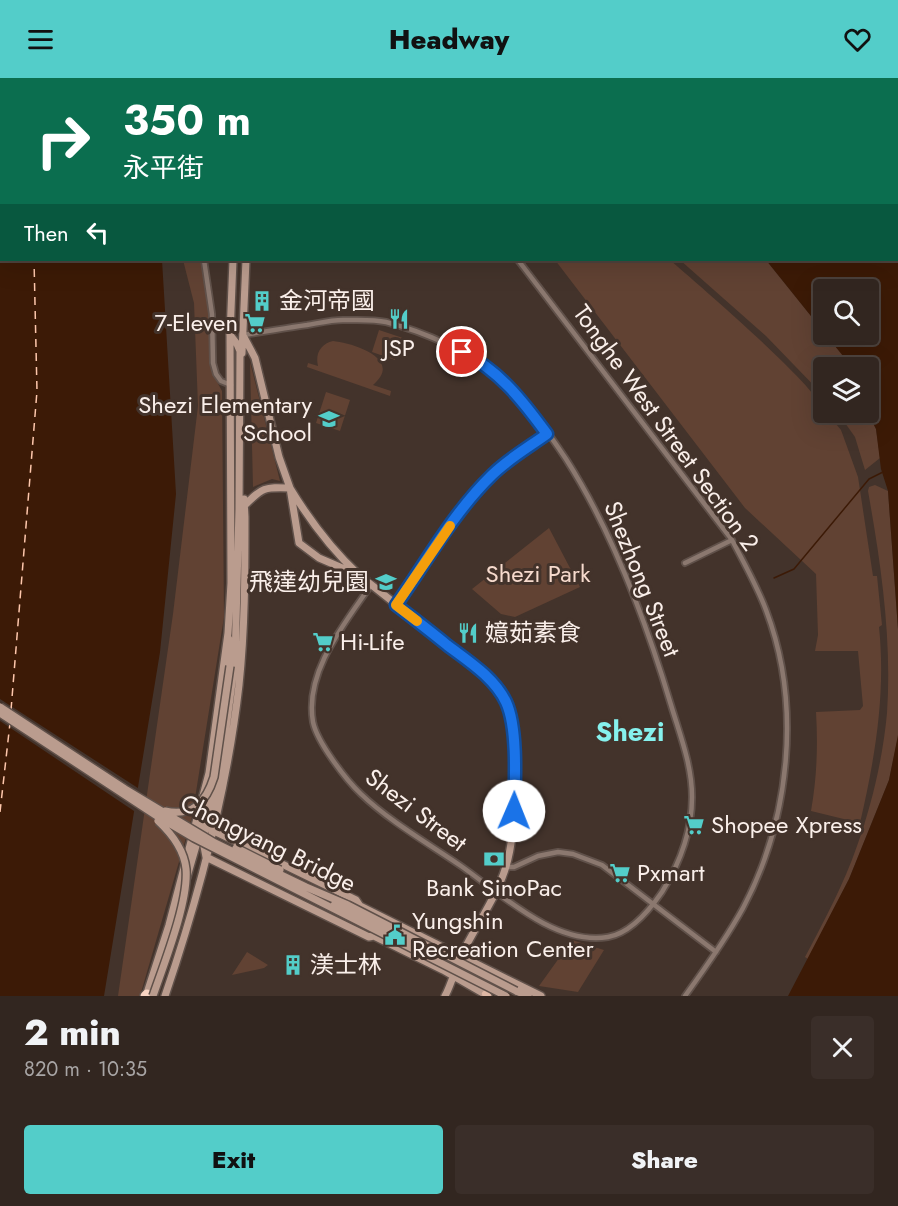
<!DOCTYPE html>
<html lang="en">
<head>
<meta charset="utf-8">
<style>
  :root { --surface:#322620; --page:#3a2e29; --text:#f1f3f6; --muted:#a8a5a5; --line:#4d433e; --accent:#53cdc9 }
  body { margin:0; font-family:Jost,"Noto Sans TC",sans-serif; background:var(--page); color:var(--text); height:100vh; display:flex; flex-direction:column; font-size:22px; white-space:nowrap }
  * { box-sizing:border-box; margin:0 }
  p { font-size:20px; color:var(--muted) }
  .icon { flex:none; width:33px; height:33px; fill:none; stroke:currentColor; stroke-width:2; stroke-linecap:round; stroke-linejoin:round }
  .map { position:relative; height:918px; overflow:hidden }
  .drawer { display:flex; flex-direction:column; background:var(--surface); flex:1 }
  .drawer>* { flex:none }
  .guide { position:absolute; left:0px; top:0px; width:898px; height:183px; box-shadow:0 6px 24px #0002,0 0 0 2px var(--line); background:#0b6e4f; color:#fff; overflow:hidden }
  .tools { position:absolute; left:813px; top:201px; display:grid; gap:12px }
  .tools a { display:grid; place-items:center; width:66px; height:66px; border-radius:6px; background:var(--surface); box-shadow:0 6px 24px #0002,0 0 0 2px var(--line); font-size:30px }
  .pin { position:absolute; display:grid; place-items:center; width:51px; height:51px; color:#fff; margin:-26px; border:3px solid #fff; border-radius:50%; box-shadow:0 2px 6px #0007 }
  .me { position:absolute; width:66px; margin:-33px; rotate:1deg; stroke-linejoin:round; filter:drop-shadow(0 0 4px #0008) }
  .turn { display:flex; align-items:center; gap:21px; height:126px; padding:0 24px; font-size:27px }
  .turn .icon { width:78px; height:78px; stroke-width:2.5 }
  .turn b { display:block; font-size:42px; line-height:51px }
  .then { display:flex; align-items:center; height:57px; padding:0 24px; background:#0003; gap:12px; font-size:22px }
  .round { display:grid; place-items:center; flex:none; width:63px; height:63px; border-radius:6px; background:var(--page) }
  .headline { display:flex; align-items:center; justify-content:space-between; height:102px; padding:0 24px }
  h1 { font-size:36px; font-weight:800; line-height:45px }
  .button { display:flex; gap:12px; margin-top:auto; padding:12px 24px }
  .button a { flex:1; height:69px; border-radius:6px; background:var(--accent); color:#111; font-size:24px; font-weight:800; line-height:69px; text-align:center }
  .button a+a { background:var(--page); color:var(--text) }
  header { display:flex; justify-content:space-between; align-items:center; height:78px; padding:0 24px; background:var(--accent); color:#111; font-size:27px; font-weight:800 }
  .map>svg:first-child { display:block }
  .green { fill:#614233 }
  .water { fill:#3c1a06 }
  .pier { fill:#43332b }
  .lines { fill:none; stroke-linecap:round; stroke-linejoin:round }
  .stream { stroke:#3c1a06; stroke-width:1.5 }
  .ferry { stroke:#fec7ac; stroke-width:1.5; stroke-dasharray:8 6; stroke-linecap:butt }
  .street-casing { stroke:#60514a; stroke-width:8 }
  .secondary-casing { stroke:#60514a; stroke-width:10 }
  .primary-casing { stroke:#60514a; stroke-width:10 }
  .highway-casing { stroke:#60514a; stroke-width:12 }
  .street { stroke:#8b786f; stroke-width:4.5 }
  .secondary { stroke:#ba9c8e; stroke-width:7 }
  .primary { stroke:#dfb8a5; stroke-width:8 }
  .highway { stroke:#f9d4c2; stroke-width:9 }
  .secondary-bridge-casing { stroke:#60514a; stroke-width:10; stroke-linecap:butt }
  .secondary-bridge { stroke:#ba9c8e; stroke-width:7 }
  .route-casing { stroke:#114b97; stroke-width:15 }
  .route { stroke:#1a73e8; stroke-width:10 }
  .slow { stroke:#f59e0b; stroke-width:10 }
  .labels { text-anchor:middle; stroke-width:6; stroke-linejoin:round; paint-order:stroke }
  .poi-label { font-size:24px; fill:#faefea; stroke:#43332b; text-anchor:start }
  .street-label { font-size:24px; fill:#faefea; stroke:#43332b }
  .park-label { font-size:24px; fill:#f6dacd; stroke:#43332b }
  .quarter-label { font-size:27px; font-weight:bold; fill:#86f1ed; stroke:#43332b }
</style>
</head>
<body>
<header><svg class="icon" aria-label="menu" viewBox="0 0 24 24"><path d="M4 6h16M4 12h16M4 18h16"/></svg>Headway<svg class="icon" aria-label="heart" viewBox="0 0 24 24"><path d="M12 20l-8-8c-3-5 5-10 8-4 3-6 11-1 8 4z"/></svg></header>
<div class="map">
<svg width="898" height="918" viewBox="0 0 898 918">
  <rect width="100%" height="100%" fill="#43332b"/>
  <path class="green" d="M183 182H203L211 219 214 298 222 313 224 539 192 739 140 918H118L173 536 198 328 194 225Z
    M555 182H670C693 202 823 313 824 334L827 335 841 352 858 399 873 498H877L882 547 879 549C886 616 875 680 860 745L811 733C817 699 818 667 816 634L860 632 863 628 858 573H815L818 557 816 496 745 430Z
    M680 182H766L823 253 824 256 826 257 848 284 849 289 824 290 823 317 766 258Z
    M379 252 403 260 395 282 372 274Z
    M333 263C353 265 404 281 373 307L391 313 390 318 307 289 308 285 318 288C315 275 321 266 333 263Z
    M250 284 280 403 272 401 253 409Z
    M326 314 350 322 340 353 316 345Z
    M838 335H868L876 351 880 380 865 392 855 359Z
    M875 407 888 413 898 551V659L889 702 849 801 808 881 805 879C824 843 844 806 857 768 872 726 883 679 887 635 892 561 881 486 868 413L869 409Z
    M549 450 580 509 515 539 501 536 472 511Z
    M572 862 604 872 578 914 539 908Z
    M247 874 268 887 264 890 232 897Z"/>
  <path class="water" d="M0 0H151V1L2 2V182H162L176 416 160 574 104 918H0Z
    M583 0H753L754 1 585 2Z
    M897 165 898 167V551L888 413 881 391 876 351 868 335V290L849 289 848 284 826 257 868 256V212H824L823 253 766 182H897Z
    M898 657V918H788L849 801 889 702Z"/>
  <path class="pier" d="M0 621 141 712 137 735 0 643Z"/>
  <g class="lines">
    <path class="stream" d="M774 500 794 491 869 401 883 394"/>
    <path class="ferry" d="M29 0V2
      M11 632 37 313 34 182
      M0 734 10 645"/>
    <g class="street-casing">
      <path id="street" d="M188 0V2
        M380 0 381 2
        M414 0 415 2
        M481 0V2
        M808 0 809 2
        M871 0 872 2
        M897 8 898 7
        M897 25 898 26
        M897 84 898 83
        M897 113 898 114
        M204 182 212 236 213 285 216 296 221 303 231 307
        M518 182 732 462C744 485 757 508 766 532 802 627 790 741 743 830 726 861 706 889 685 918
        M242 257C264 254 285 250 307 247 319 245 331 242 343 242 357 242 373 241 386 244 422 253 476 276 503 301 527 324 548 354 566 381 613 455 646 543 671 627 680 657 692 687 692 719 692 754 680 785 662 814 649 833 631 855 608 859 555 868 501 816 461 788 429 766 389 743 361 716 346 702 317 664 313 644 304 594 345 545 371 507
        M685 485 732 462
        M396 527C428 483 453 435 492 397 508 381 529 369 547 356
        M506 789H514L538 778 558 774 573 776 602 787 716 874"/>
    </g>
    <g class="secondary-casing">
      <path id="secondary" d="M241 2V0
        M255 2V0
        M230 257 237 266 240 273 239 431 235 582 221 689 203 763 206 779 369 859 374 858 443 892 488 918
        M244 259 255 280 279 379 290 410 299 465 319 480 354 495
        M242 275 246 182
        M290 410C310 443 331 471 359 497L489 600C496 609 503 617 507 627 520 660 516 747 508 781 500 815 477 845 462 876 455 890 452 905 445 918
        M244 428C263 409 264 409 290 410
        M229 561 231 570 230 588
        M212 752 356 822 360 828 541 918
        M187 799 209 723
        M429 873 449 886
        M516 913 528 918
        M146 918 169 847 209 695 228 555 231 505 230 257 233 182
        M165 918C199 818 227 713 239 607 245 551 245 495 245 439L244 421"/>
    </g>
    <g class="primary-casing">
      <path id="primary" d="M486 916 487 918"/>
    </g>
    <g class="highway-casing">
      <path id="highway" d="M145 918 147 916"/>
    </g>
    <use href="#street" class="street"/>
    <use href="#secondary" class="secondary"/>
    <use href="#primary" class="primary"/>
    <use href="#highway" class="highway"/>
    <g class="secondary-bridge-casing">
      <path id="secondary-bridge" d="M0 629 125 711 215 765 306 809 348 827 516 913
        M0 635 160 740 194 760 506 918
        M165 733C193 739 206 724 214 699L230 588
        M236 770 280 792
        M334 827 429 873
        M153 918C164 886 189 823 186 791 184 771 172 756 158 743"/>
    </g>
    <use href="#secondary-bridge" class="secondary-bridge"/>
  </g>
  <g class="lines">
    <g class="route-casing">
      <path id="route" d="M462 274C499 292 523 323 547 356 529 369 508 381 492 397 453 435 427 483 396 527 413 540 430 553 447 567 468 583 494 599 506 624 518 650 515 704 514 733"/>
    </g>
    <use href="#route" class="route"/>
    <path class="slow" d="M417 543 396 527 450 448"/>
  </g>
  <defs>
    <g id="building-bare" transform="scale(1.62)"><path d="M-4-6H4V6H1V3H-1V6H-4ZM-2.5-4.3h1.7v1.8h-1.7ZM.8-4.3h1.7v1.8H.8ZM-2.5-1h1.7V.8h-1.7ZM.8-1h1.7V.8H.8Z" fill="#53cdc9" stroke="#43332b" stroke-width="2.5" paint-order="stroke"/></g>
    <g id="restaurant-bare" transform="scale(1.62)"><path d="M-5-6h1v4h1v-4h1v4h1v-4h1v5L-1.5 .5V6h-2V.5L-5-1ZM5-6V6H3V1.5H1.5Q1.5-4 5-6Z" fill="#53cdc9" stroke="#43332b" stroke-width="2.5" paint-order="stroke"/></g>
    <g id="supermarket-bare" transform="scale(1.62)"><path d="M-6-5.5h2.5l.6 2H6L4.5 2H-2.5L-4.4-4H-6ZM-1.5 3.2a1.3 1.3 0 1 0 .1 0ZM3 3.2a1.3 1.3 0 1 0 .1 0Z" fill="#53cdc9" stroke="#43332b" stroke-width="2.5" paint-order="stroke"/></g>
    <g id="school-bare" transform="scale(1.62)"><path d="M0-5L7-2L0 1L-7-2ZM-4 1L0 2.5L4 1V4Q0 6-4 4Z" fill="#53cdc9" stroke="#43332b" stroke-width="2.5" paint-order="stroke"/></g>
    <g id="bank-bare" transform="scale(1.62)"><path d="M-6-4H6V4H-6ZM0-2.3a2.3 2.3 0 1 0 0 4.6a2.3 2.3 0 1 0 0-4.6Z" fill="#53cdc9" stroke="#43332b" stroke-width="2.5" paint-order="stroke"/></g>
    <g id="civic-bare" transform="scale(1.62)"><path d="M-.6-6.5H3V-4.5H.6V-3L4-1V1h2V6H-6V1h2V-1L-.6-3ZM-1.2 2.5V6h2.4V2.5Z" fill="#53cdc9" stroke="#43332b" stroke-width="2.5" paint-order="stroke"/></g>
  </defs>
  <g fill-rule="evenodd">
    <use href="#building-bare" x="262" y="223"/>
    <use href="#restaurant-bare" x="399" y="241"/>
    <use href="#supermarket-bare" x="255" y="245"/>
    <use href="#school-bare" x="329" y="341"/>
    <use href="#school-bare" x="386" y="504"/>
    <use href="#restaurant-bare" x="468" y="555"/>
    <use href="#supermarket-bare" x="323" y="564"/>
    <use href="#supermarket-bare" x="694" y="747"/>
    <use href="#bank-bare" x="494" y="781"/>
    <use href="#supermarket-bare" x="620" y="795"/>
    <use href="#civic-bare" x="395" y="857"/>
    <use href="#building-bare" x="293" y="887"/>
  </g>
  <g class="labels">
    <g class="poi-label">
      <text x="279" y="231">金河帝國</text>
      <text x="238" y="253" text-anchor="end">7-Eleven</text>
      <text x="399" y="278" text-anchor="middle">JSP</text>
      <text x="312" y="335" text-anchor="end">Shezi Elementary<tspan x="312" dy="28">School</tspan></text>
      <text x="369" y="512" text-anchor="end">飛達幼兒園</text>
      <text x="485" y="563">嬑茹素食</text>
      <text x="340" y="572">Hi-Life</text>
      <text x="711" y="755">Shopee Xpress</text>
      <text x="637" y="803">Pxmart</text>
      <text x="494" y="818" text-anchor="middle">Bank SinoPac</text>
      <text x="412" y="851">Yungshin<tspan x="412" dy="28">Recreation Center</tspan></text>
      <text x="310" y="895">渼士林</text>
    </g>
    <g class="street-label">
      <text transform="translate(666 350) rotate(54)" y="8">Tonghe West Street Section 2</text>
      <text transform="translate(642 501) rotate(68)" y="8">Shezhong Street</text>
      <text transform="translate(416 732) rotate(37)" y="8">Shezi Street</text>
      <text transform="translate(268 765) rotate(26)" y="8">Chongyang Bridge</text>
    </g>
    <g class="park-label">
      <text x="538" y="504">Shezi Park</text>
    </g>
    <g class="quarter-label">
      <text x="630" y="663">Shezi</text>
    </g>
  </g>
</svg>
<div class="tools">
<a><svg class="icon" aria-label="search" viewBox="0 0 24 24"><circle cx="10" cy="10" r="6"/><path d="M15 15l6 6"/></svg></a>
<a><svg class="icon" aria-label="layers" viewBox="0 0 24 24"><path d="M12 4l9 5-9 5-9-5zM3 14l9 5 9-5"/></svg></a>
</div>
<div class="pin" style="left:462px;top:274px;background:#d93025"><svg class="icon" aria-label="arrive" viewBox="0 0 24 24"><path d="M6 21V4h12l-3 4 3 4H6"/></svg></div>
<svg class="me" style="left:514px;top:733px" viewBox="-20 -20 40 40"><circle r="19" fill="#fff"/><path d="M0-13L10 11 0 6-10 11z" fill="#1a73e8"/></svg>
<div class="guide">
<div class="turn"><svg class="icon" aria-label="right" viewBox="0 0 24 24"><path d="M7 20v-9h11M14 6l5 5-5 5"/></svg><div><b>350 m</b>永平街</div></div>
<div class="then">Then<svg class="icon" aria-label="left" viewBox="0 0 24 24"><path d="M17 20v-9H6M10 6l-5 5 5 5"/></svg></div>
</div>
</div>
<section class="drawer">
<div class="headline"><div><h1>2 min</h1><p>820 m · 10:35</p></div><a class="round"><svg class="icon" aria-label="close" viewBox="0 0 24 24"><path d="M6 6l12 12M18 6L6 18"/></svg></a></div>
<div class="button"><a>Exit</a><a>Share</a></div>
</section>
</body>
</html>
